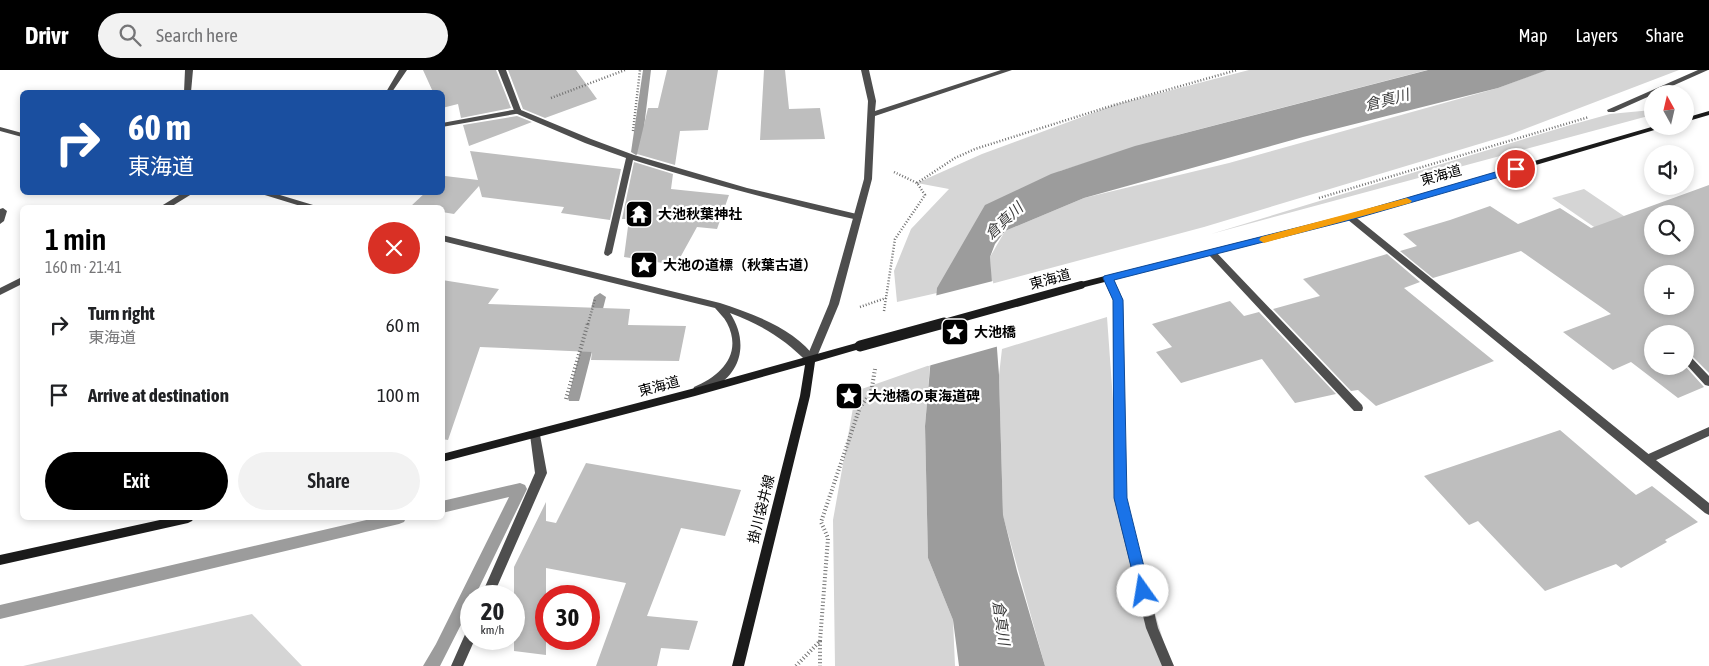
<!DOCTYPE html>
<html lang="en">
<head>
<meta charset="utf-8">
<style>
  :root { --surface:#fff; --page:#f2f2f2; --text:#202124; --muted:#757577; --accent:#000 }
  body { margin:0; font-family:"Asap Condensed","Noto Sans JP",sans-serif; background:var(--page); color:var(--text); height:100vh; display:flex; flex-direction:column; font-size:19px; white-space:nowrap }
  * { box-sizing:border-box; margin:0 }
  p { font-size:16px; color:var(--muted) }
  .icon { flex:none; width:28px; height:28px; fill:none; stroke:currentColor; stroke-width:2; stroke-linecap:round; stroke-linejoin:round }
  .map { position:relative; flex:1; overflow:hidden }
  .panel { position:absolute; left:20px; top:135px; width:425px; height:315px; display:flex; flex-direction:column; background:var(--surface); border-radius:8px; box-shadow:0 2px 8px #0003 }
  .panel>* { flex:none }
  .banner { position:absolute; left:20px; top:20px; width:425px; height:105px; border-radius:8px; box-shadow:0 2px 8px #0003; background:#1a4fa0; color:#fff; overflow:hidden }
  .needle { width:32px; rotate:352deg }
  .tools { position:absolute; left:1644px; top:15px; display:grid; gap:10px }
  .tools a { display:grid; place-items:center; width:50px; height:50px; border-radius:50%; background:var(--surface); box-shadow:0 2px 8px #0003; font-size:25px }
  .speed { position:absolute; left:460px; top:515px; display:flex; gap:10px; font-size:25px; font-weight:700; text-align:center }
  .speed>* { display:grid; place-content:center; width:65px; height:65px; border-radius:50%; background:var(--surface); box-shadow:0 2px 8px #0003; line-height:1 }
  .speed small { font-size:12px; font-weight:400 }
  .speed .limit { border:8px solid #d22; background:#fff; color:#111 }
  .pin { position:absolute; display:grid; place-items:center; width:42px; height:42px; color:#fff; margin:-21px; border:2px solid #fff; border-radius:50%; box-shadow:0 1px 5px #0007 }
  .me { position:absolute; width:55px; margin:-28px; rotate:347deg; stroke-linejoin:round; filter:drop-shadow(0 0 4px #0008) }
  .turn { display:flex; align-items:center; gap:18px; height:105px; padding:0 25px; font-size:22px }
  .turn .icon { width:65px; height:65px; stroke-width:2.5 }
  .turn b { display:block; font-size:35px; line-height:42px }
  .round { display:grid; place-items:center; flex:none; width:52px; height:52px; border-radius:26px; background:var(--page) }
  .summary { display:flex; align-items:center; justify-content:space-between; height:85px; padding:0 25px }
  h1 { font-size:30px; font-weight:600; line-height:38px; color:var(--accent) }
  .button { display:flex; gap:10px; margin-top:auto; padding:10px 25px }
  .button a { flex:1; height:58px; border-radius:30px; background:var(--accent); color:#fff; font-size:20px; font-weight:600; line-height:58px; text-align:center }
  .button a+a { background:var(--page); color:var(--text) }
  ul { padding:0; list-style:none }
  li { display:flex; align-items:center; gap:15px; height:70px; padding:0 25px }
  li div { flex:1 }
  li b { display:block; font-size:19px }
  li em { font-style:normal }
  header { display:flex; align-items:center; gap:30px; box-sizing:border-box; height:70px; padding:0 25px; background:var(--accent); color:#fff }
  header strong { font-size:24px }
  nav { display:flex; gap:28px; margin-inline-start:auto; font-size:18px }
  .search { width:350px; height:45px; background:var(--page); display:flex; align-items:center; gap:12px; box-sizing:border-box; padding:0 18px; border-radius:28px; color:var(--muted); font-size:19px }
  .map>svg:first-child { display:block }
  .green { fill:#d5d5d5 }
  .water { fill:#9c9c9c }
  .pier { fill:#fff }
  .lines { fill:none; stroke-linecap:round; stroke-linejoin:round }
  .stream { fill:#9c9c9c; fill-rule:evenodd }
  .building { fill:#bebebe; fill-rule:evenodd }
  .path-far1 { stroke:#707070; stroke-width:2.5; stroke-dasharray:1 2; stroke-linecap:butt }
  .path { stroke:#707070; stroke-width:4; stroke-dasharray:1 2.5; stroke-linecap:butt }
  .service { fill:#4e4e4e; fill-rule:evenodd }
  .minor { fill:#4e4e4e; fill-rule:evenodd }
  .tertiary { fill:#4e4e4e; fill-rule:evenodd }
  .secondary { fill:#1b1b1b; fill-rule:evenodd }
  .secondary-bridge-far1 { stroke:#1b1b1b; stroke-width:8 }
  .secondary-bridge { stroke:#1b1b1b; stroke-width:11 }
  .route { fill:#1a73e8; stroke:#114b97 }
  .slow { fill:#f59e0b }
  .labels { text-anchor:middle; stroke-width:4.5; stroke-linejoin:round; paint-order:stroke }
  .street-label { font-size:14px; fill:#000; stroke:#fff }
  .poi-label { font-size:14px; font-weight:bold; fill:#000; stroke:#fff; text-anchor:start }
  .water-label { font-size:15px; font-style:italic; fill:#3d3d3d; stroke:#fff }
</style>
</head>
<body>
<header>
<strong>Drivr</strong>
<div class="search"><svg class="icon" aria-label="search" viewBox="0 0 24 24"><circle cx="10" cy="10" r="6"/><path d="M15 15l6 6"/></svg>Search here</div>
<nav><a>Map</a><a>Layers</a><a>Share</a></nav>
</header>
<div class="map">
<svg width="1709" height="596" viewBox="0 0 1709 596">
  <rect width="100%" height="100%" fill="#fff"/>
  <path class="green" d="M1249 0H1427L1177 65 1060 101 937 223 897 232 894 201 911 159 949 119 917 113 982 84 1114 35Z
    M1546 0H1679L1509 65 1204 157 991 214 990 187 1005 161 1084 128 1229 93 1498 18Z
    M1652 40V45L1211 164 1567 56 1610 44Z
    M1584 119 1652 165V170L1626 179 1552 128Z
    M1107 247 1120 428 1171 596H1045L1003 446 999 305 1002 279Z
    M930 295 925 356 928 488 953 550 955 596H835L833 450 856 321Z
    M252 544 302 596H23Z"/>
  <path class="water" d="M1428 0H1547L1498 18 1303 67 1084 128 1005 161 995 174 990 187 999 305 1003 445 1017 501 1045 596H959L953 550 928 488 925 356 937 218 985 135 1051 104 1135 76Z"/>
  <path class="pier" d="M993 211 999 276 928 296 934 226Z"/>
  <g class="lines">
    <path class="stream" d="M643 0H651L641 82 636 85 631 82Z
      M600 223 606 227 580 328 579 331H569L568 328 594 227Z
      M520 413 525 415 527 419 475 526H471V535L440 596H423L436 574 509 427 442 443V431Z
      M375 448H406L404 452 399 454 0 549V535Z"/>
  </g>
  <path class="building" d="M423 0H496L511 38 461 48 458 34 442 38V22H433Z
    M508 0H576L597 29 545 48 523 39Z
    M667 0H718L708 60 680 61 675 95 637 84 648 38H658Z
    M764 0H785L789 39 820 38 825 69 760 70Z
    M517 46 532 52 469 76 463 55Z
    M470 81 621 99 610 150 561 143 564 137 482 127 479 116 454 144 442 142V138L411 136 426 122H442V108L445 106 478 110Z
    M634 92 673 104 671 119 729 125 717 159 697 157 676 195 624 187 629 149H622Z
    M1709 115V303L1689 283 1685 281V264H1652V296H1685L1704 317 1678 328 1631 292 1613 300 1563 262 1611 244 1521 181 1433 208 1400 181 1417 176 1403 164 1450 150 1490 136 1518 154 1560 138 1591 158ZM1652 144H1685V176H1652ZM1652 204H1685V236H1652Z
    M1387 184 1420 212 1404 218 1494 291 1376 336 1358 320 1351 321 1273 239 1320 226 1303 209Z
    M442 210 499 219 488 234 630 239 628 255 686 256 679 291 591 290 592 282 480 277 448 370 442 369Z
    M1230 231 1244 246 1259 242 1336 324 1295 333 1262 289 1181 313 1156 282 1172 277 1152 254Z
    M1560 360 1636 425 1652 416 1698 452 1665 470 1667 472 1621 498 1616 494 1545 521 1478 451 1469 455 1424 406Z
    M586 393 741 420 725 466 681 458 647 546 698 551 689 580 661 578 657 596H596L626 513 546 498V585L514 581V497L546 432V451L556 453Z"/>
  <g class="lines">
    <path class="path-far1" d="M551 28 625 0
      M633 61 640 0
      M917 113 955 88 975 79 1114 35 1237 0
      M1319 128 1589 47
      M860 237 886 228
      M884 241 895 169 925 125 917 113 894 102
      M588 254 595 229"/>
    <path class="path" d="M566 329 588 253
      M820 571 828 468 821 452 860 337 871 323 875 299
      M796 596 820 571V596"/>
    <path class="service" d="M498 0H506L521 40 591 69 634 85 747 118 861 145 862 147 858 150C782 133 707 113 633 90L612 183 608 186 605 185 604 183 626 88 585 73 515 43Z
      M3 138 7 141 4 151 0 154V139Z
      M1212 180 1215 181 1362 335 1363 338 1362 341H1354L1209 185 1208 183 1209 181Z
      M1685 283 1688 284 1709 306V316L1705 315 1685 293Z
      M1709 357V366L1652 392 1648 393 1644 392 1643 389 1644 386Z
      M535 361 539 362 540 365 547 403 493 526H481L535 403 530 365 531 362Z
      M471 558V569H475L463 596H451L467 560Z"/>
    <path class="minor" d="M185 0H193L191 22H184Z
      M399 0H407L392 22H386Z
      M861 0H869L876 31 875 41 1001 0H1012L875 46 872 109 839 234 816 289 811 293 806 289 829 234 864 109 868 31Z
      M1698 0H1708L1614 42H1608L1607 40Z
      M518 39H521V43L442 57V53Z
      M184 122H195L169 138H158Z
      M1350 144 1353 145 1709 433V445L1705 443 1347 149 1346 147Z
      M1108 205 1113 208 1123 230 1126 428 1158 558 1174 596H1162L1146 558 1114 428 1113 230 1103 208Z
      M22 207V214L0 225V218Z"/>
    <path class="tertiary" d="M0 57 22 63V67L0 61Z
      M255 122H270L323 138H307Z
      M442 165 720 233C753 244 796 259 816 289L815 292H807C785 269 760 254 730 243 748 270 743 302 713 318 707 321 701 324 694 323L693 320 694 317C721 306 743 284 727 253 724 247 719 243 715 238L442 171Z"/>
    <path class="secondary" d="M1709 41V45L1685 52V48Z
      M1655 56H1668L1353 149 1081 218 1076 215 1081 212 1348 145Z
      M860 272 863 274 865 276 863 278 815 292 810 326 744 596H732L800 326 805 295 695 326 442 392V384L695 318Z
      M169 448H194L192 451 188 453 0 495V485Z"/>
    <path class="secondary-bridge-far1" d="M940 254 1081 215"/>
    <path class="secondary-bridge" d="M860 276 944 253"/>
  </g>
  <path class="route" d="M1516 96 1520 97V101L1354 149 1114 210 1123 230 1127 428 1150 521 1148 525 1143 527 1138 525 1114 428 1113 230 1103 208 1104 206 1348 145Z"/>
  <path class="slow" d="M1407 128 1412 131 1410 133 1264 173 1259 170 1261 167Z"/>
  <defs>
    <g id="temple-square" transform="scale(1.4375)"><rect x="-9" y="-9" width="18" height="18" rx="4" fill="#000" stroke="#fff"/><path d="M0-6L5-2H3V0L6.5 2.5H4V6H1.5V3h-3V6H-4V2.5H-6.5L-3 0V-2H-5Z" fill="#fff"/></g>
    <g id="sight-square" transform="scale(1.4375)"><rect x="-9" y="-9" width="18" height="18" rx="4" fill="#000" stroke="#fff"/><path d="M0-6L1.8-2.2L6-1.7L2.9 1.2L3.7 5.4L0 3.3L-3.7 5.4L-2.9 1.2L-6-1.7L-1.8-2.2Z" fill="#fff"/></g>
  </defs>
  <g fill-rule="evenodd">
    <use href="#temple-square" x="639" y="144"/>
    <use href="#sight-square" x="644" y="195"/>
    <use href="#sight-square" x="955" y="262"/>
    <use href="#sight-square" x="849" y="326"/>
  </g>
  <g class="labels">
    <g class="street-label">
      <text transform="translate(1441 105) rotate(-16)" y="5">東海道</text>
      <text transform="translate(1050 209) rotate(-15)" y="5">東海道</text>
      <text transform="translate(659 316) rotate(-15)" y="5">東海道</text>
      <text transform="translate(761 439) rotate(-76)" y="5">掛川袋井線</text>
    </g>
    <g class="poi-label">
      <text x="658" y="149">大池秋葉神社</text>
      <text x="663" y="200">大池の道標（秋葉古道）</text>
      <text x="974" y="267">大池橋</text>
      <text x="868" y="331">大池橋の東海道碑</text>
    </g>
    <g class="water-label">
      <text transform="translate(1387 30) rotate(-15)" y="5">倉真川</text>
      <text transform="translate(1004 151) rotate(-43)" y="5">倉真川</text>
      <text transform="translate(1001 553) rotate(82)" y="5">倉真川</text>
    </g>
  </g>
</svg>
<div class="tools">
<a><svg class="needle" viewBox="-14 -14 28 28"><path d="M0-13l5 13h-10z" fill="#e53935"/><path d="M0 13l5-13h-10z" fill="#757577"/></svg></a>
<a><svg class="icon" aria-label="sound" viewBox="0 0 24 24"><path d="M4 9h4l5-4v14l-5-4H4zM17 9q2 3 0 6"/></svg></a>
<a><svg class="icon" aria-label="search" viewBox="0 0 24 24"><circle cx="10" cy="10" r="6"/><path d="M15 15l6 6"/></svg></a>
<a>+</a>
<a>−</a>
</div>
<div class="speed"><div>20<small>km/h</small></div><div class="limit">30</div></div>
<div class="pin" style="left:1516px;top:99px;background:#d93025"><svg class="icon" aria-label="arrive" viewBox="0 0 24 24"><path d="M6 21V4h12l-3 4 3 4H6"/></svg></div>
<svg class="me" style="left:1143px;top:521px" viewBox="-20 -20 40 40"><circle r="19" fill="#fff"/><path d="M0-13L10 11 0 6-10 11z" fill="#1a73e8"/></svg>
<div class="banner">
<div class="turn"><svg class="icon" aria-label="right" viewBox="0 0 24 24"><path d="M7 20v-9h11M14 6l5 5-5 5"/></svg><div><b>60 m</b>東海道</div></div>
</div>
<section class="panel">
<div class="summary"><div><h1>1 min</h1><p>160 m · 21:41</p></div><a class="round" style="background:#d93025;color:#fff"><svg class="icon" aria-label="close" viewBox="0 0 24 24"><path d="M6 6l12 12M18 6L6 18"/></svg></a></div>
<ul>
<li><svg class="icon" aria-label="right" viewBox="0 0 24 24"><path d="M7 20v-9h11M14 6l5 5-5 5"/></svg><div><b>Turn right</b><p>東海道</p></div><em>60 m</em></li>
<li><svg class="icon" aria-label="arrive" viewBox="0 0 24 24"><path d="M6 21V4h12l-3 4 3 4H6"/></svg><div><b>Arrive at destination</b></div><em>100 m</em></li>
</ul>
<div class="button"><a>Exit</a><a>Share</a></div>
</section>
</div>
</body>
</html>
